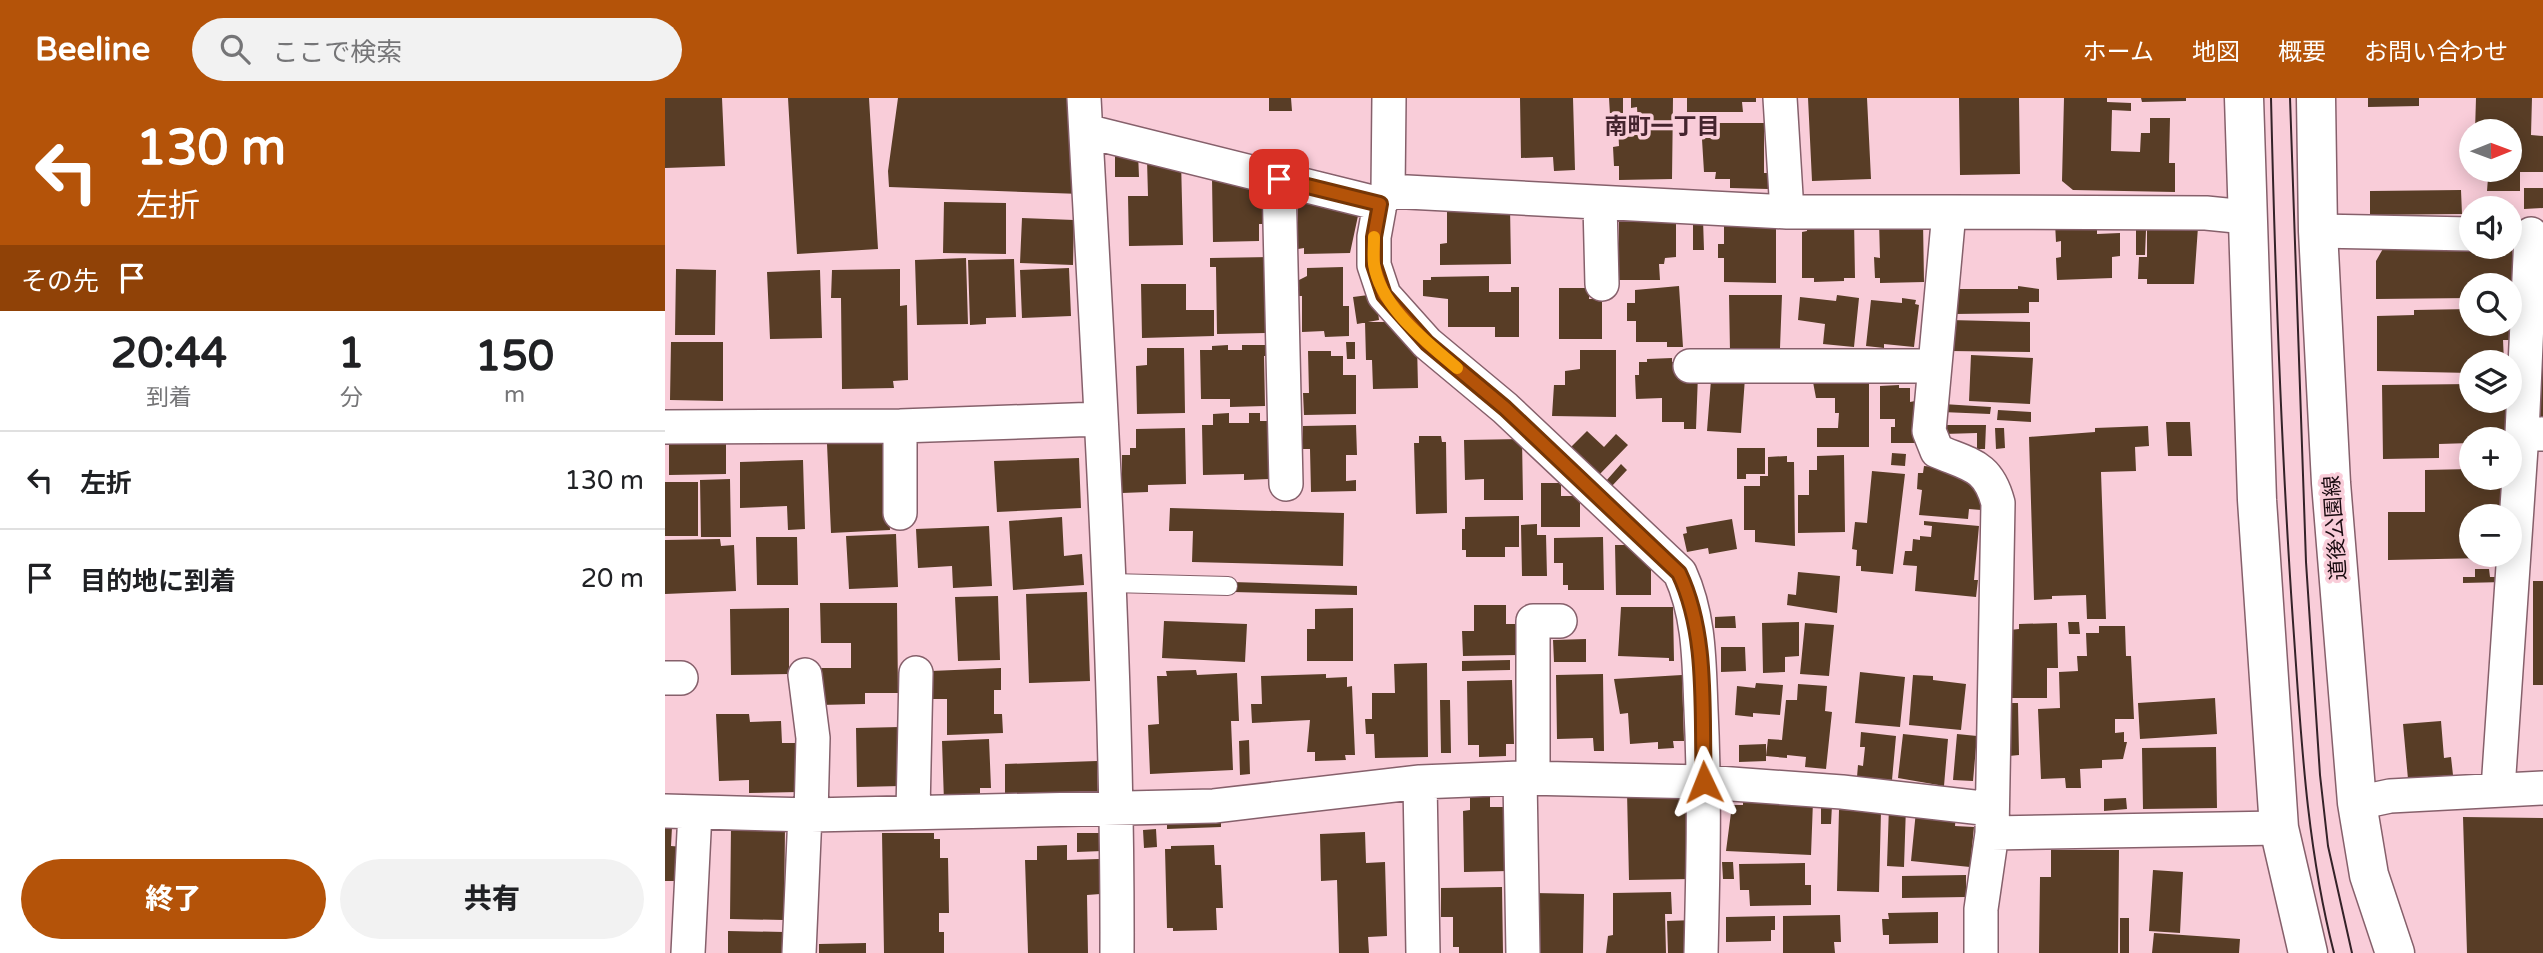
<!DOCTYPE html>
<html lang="ja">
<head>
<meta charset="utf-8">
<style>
  :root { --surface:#fff; --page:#f2f2f2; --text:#202124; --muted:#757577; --line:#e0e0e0; --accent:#b45309 }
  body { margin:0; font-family:"Varela Round","Noto Sans JP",sans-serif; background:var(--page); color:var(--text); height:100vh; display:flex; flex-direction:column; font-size:26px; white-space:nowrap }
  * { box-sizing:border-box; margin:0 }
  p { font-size:23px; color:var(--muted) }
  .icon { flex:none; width:38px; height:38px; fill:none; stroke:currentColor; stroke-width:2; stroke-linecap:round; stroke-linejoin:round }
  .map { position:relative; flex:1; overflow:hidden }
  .panel { display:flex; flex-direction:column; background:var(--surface); width:665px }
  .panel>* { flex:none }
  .banner { background:#b45309; color:#fff; overflow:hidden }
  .needle { width:46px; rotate:89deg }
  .buttons { position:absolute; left:1794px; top:21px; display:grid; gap:14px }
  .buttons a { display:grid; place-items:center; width:63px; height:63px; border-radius:50%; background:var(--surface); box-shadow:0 4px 18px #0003; font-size:35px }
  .pin { position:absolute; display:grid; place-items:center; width:60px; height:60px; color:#fff; margin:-30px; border-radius:14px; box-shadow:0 4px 10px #0006 }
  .me { position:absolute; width:77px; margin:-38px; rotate:358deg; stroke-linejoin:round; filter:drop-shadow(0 0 5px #0008) }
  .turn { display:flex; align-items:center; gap:24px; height:147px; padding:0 21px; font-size:32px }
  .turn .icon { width:91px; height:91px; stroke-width:2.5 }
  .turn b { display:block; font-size:49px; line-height:60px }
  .then { display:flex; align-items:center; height:66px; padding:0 21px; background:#0003; gap:14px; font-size:26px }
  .eta { display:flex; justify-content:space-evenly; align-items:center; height:119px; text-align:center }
  .eta b { font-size:42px; font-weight:800; line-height:49px }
  .cta { display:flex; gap:14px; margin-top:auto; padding:14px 21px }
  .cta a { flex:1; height:80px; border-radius:42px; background:var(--accent); color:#fff; font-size:28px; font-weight:800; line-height:80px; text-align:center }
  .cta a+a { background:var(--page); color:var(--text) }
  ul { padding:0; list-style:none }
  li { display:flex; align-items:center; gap:21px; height:98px; padding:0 21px; border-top:2px solid var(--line) }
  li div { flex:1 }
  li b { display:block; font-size:26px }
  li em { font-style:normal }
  header { display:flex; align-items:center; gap:42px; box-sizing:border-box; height:98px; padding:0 35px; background:var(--accent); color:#fff }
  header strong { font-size:33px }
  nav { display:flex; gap:38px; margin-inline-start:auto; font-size:24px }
  .search { width:490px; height:63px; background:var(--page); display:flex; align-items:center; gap:18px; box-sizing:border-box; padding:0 24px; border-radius:38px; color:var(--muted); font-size:26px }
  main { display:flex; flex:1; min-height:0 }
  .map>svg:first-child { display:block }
  .building { fill:#583d26 }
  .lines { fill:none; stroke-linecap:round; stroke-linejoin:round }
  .service-casing { stroke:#86606b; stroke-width:20 }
  .minor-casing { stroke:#86606b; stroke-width:36 }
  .secondary-casing { stroke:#86606b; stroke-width:41 }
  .service { stroke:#fff; stroke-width:18 }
  .minor { stroke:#fff; stroke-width:33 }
  .secondary { stroke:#fff; stroke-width:38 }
  .tram { stroke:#342228; stroke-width:2 }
  .route-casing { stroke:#753606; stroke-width:18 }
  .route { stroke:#b45309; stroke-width:12 }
  .slow { stroke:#f59e0b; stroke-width:12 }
  .labels { text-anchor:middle; stroke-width:7; stroke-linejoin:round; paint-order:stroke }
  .street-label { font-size:21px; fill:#1a0b10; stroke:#f9cdd9 }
  .neighbourhood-label { font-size:23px; font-weight:bold; fill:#44242e; stroke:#f9cdd9 }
</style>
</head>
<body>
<header>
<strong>Beeline</strong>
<div class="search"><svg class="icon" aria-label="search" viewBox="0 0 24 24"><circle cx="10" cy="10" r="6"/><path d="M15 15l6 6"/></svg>ここで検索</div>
<nav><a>ホーム</a><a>地図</a><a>概要</a><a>お問い合わせ</a></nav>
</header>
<main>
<section class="panel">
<div class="banner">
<div class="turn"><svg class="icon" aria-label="left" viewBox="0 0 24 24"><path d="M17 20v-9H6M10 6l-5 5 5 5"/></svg><div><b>130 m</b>左折</div></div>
<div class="then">その先<svg class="icon" aria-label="arrive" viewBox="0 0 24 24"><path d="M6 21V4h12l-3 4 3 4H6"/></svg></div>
</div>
<div class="eta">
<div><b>20:44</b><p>到着</p></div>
<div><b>1</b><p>分</p></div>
<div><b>150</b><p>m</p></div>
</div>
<ul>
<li><svg class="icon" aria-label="left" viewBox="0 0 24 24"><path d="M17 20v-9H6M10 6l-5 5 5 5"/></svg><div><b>左折</b></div><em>130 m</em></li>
<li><svg class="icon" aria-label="arrive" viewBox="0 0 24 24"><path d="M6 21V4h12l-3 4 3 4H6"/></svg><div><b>目的地に到着</b></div><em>20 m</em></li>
</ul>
<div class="cta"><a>終了</a><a>共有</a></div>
</section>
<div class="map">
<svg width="1878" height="855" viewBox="0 0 1878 855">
  <rect width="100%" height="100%" fill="#f9cdd9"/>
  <path class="building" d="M0 0H57L60 68 0 70Z
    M123 0H204L213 151 132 156Z
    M233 0H410L416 96 224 89 223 73Z
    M604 0H626L627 13H604Z
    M855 0H908L910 72 889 73 888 59 856 60Z
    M944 0H958V16L945 17Z
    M966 0H1008L1007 81 954 82V68H949L948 49 954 48 953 26H971L973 29 972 9 966 10Z
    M1022 0H1091V4H1077L1078 14H1022Z
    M1143 0H1202L1206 81 1147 83Z
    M1294 0H1354L1355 76 1295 77Z
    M1399 0H1442V4L1466 5V13L1447 12 1446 53 1475 54 1476 35H1485V20H1505L1504 65H1510V94L1408 92 1397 83Z
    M1476 0H1521V3L1477 4Z
    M1703 0H1754V8L1703 9Z
    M1811 0H1867L1866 37 1878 38V74H1855V93H1822L1823 80H1817V72H1844V33H1810Z
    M1036 25H1099V75H1103V91L1065 90V81H1050L1051 74H1039Z
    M473 55 474 79H450V56Z
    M516 61 518 147 464 148 463 98H483L482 62Z
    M593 79V94H599V126H594V143L548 144 547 80Z
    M1859 90H1878V110L1859 111Z
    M1796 92 1797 116 1705 117V93Z
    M629 95 696 104 685 155 639 156V150L633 151V106H629Z
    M279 104 341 105V156L278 155Z
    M782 109H845L846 166 775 167V146L782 145Z
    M1011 114V159L1000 160 999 166H994L995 182H951L948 150H954V115Z
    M357 120 409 122 408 167 355 165Z
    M1028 121H1038L1039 152H1028Z
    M1189 121 1190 180H1179V183L1149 184V180H1137V134L1142 133V122Z
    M1258 123 1259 184 1215 185V180H1210L1209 159 1215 160 1214 124Z
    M1432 123V136L1455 135V158L1447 159V180L1392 182 1391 160 1396 159V143L1391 144 1390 125Z
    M1059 124H1111V185L1059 184V160H1053V146H1059Z
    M1482 128 1533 129 1529 186H1482V181H1473L1474 159H1482Z
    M1471 132H1481L1480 157H1471Z
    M1844 141H1847L1848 194H1844V187H1806V200L1711 201V163L1723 142 1844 149Z
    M606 159 601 235 552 236 551 169H545V160Z
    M301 160 303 226 252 227 250 162Z
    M349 161 351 219 321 220V226L305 227 303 162Z
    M678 169V208H684V238L660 239 659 233 637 234V198H632V183L642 178V170Z
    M404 170 406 218 357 220 355 172Z
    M11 171 51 172 50 237H10Z
    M235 171V208L242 207 243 282 228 283 229 290 177 291 176 200H166L167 172Z
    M155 172 157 240 105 241 102 174Z
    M824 178V194H846V189H854V239H830V229H783V201L758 198V182H766V179Z
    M476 186H521V212H549V238L477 240Z
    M1014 188 1018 249H1002V244H971V223H962V205H970V192Z
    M1353 188 1374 191V204H1364V215L1290 216 1289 191H1353Z
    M894 190H925L924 201H937V241H894Z
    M711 196 714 222 692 226 688 199Z
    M1064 197H1117L1115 250H1108V254H1065Z
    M1172 197 1194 200 1189 249 1158 246 1160 226 1133 222 1135 199 1171 203Z
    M1237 200 1251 202 1250 206 1254 207 1249 249 1219 246V250L1201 248 1206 202 1237 205Z
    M1850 210V242H1838L1839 264H1806V275L1712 273V218L1749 217V212L1806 211V226H1844V211Z
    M1285 222 1365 224V254L1285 253Z
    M700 224H728L752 245 753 290 708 291 707 262H701Z
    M1874 224H1878V327H1874Z
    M6 244H58V303L5 302Z
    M681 244H690V261H682Z
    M563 247V252H577V247H605V258H599L600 308 565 309V301H536L535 252H547V248Z
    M482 250H519L520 315 472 316 471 268 482 267Z
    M915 252H951V319L887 318 889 287H900V273L915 271Z
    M643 253H666V258H678V277H691V316L639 317 638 295H644Z
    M1306 257 1368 260 1365 306 1304 303Z
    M1007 260V264H1020L1033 276 1031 331H1019V324H997V300L971 301 970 277H974V264H982V261Z
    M1057 277V285H1065L1066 279 1080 280 1076 335 1042 333 1046 282Z
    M1204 277V349H1152V330H1173L1174 315H1170V300H1151L1148 284Z
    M1806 286V303H1845L1846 341H1806V345L1774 346V360L1718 361 1717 287Z
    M1234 287V290H1245V304L1250 303 1251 345H1226V329H1230V321H1215V288Z
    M1278 306 1326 309 1325 316 1277 314Z
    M1333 312 1366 314V324L1332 322Z
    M564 315V325H584V315H595V323H603L604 381 579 382V376L538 377 537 327H548V316Z
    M1501 324H1525L1527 358H1503Z
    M691 327 692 357H681V383L691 382V393L646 394 645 351H638V328Z
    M1279 327H1321L1320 351H1312V335L1279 336Z
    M1483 328 1484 348 1470 349 1471 373 1436 374 1441 521H1422L1421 497 1387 498V501L1369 502 1364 339 1430 334V330Z
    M520 330 521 386 483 387V394L457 395V357H465V350H471V331Z
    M1330 330H1339L1340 350 1331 351Z
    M922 333 939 349 951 336 963 347 934 377 905 350Z
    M754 338H776L777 344H781L782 415 751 416 749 345H754Z
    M857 341 858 402H819V381L800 382 799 342Z
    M61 342V376L4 377V343Z
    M220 344 225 432 166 435 162 346Z
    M1072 350H1100V376H1081V381H1072Z
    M1227 355 1241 356 1240 368 1226 367Z
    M1179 357 1180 434 1133 435V397H1144V372H1152V358Z
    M1122 358V364H1129L1130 448 1090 444V432H1079V388H1095V378H1103V359Z
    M414 360 416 410 332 414 329 363Z
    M138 362 140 431 123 432 122 408 75 410V364Z
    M956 366 962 372 946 389 941 383Z
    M1259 368 1291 371 1315 378 1316 412 1304 411 1303 421 1254 417 1257 392 1252 391 1253 375H1258Z
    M1806 371V380H1842V418H1806V457H1821V460L1723 462V414H1760V372Z
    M1207 373 1240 376 1228 476 1196 473V468H1191L1192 452 1187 451 1190 424 1202 425Z
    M65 381 66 439H36L35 382Z
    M0 384H33V438H0Z
    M876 385H896V398H915V429H876Z
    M505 410 679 415 678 468 527 464 528 433H504Z
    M854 418V449H840V459H801V452H797V431H800V419Z
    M397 419 399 458 417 456 419 487 348 492 344 423Z
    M1067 421 1072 451 1044 456 1043 450 1022 454 1018 436 1022 435 1021 429Z
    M1259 423 1314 428 1309 482H1313L1311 499 1250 493 1252 468 1238 467 1240 453H1247L1248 441 1255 442V438L1266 439 1267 428 1259 427Z
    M872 426V437H881L882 478H857L856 427Z
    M324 428 327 488 288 490 287 468 253 470 251 431Z
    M231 436 233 489 184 491 181 438Z
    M91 439H132L133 487H92Z
    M938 439 939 492H903V487H898V465H889V440Z
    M55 441 56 448 69 447 71 493 0 496V442Z
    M950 447H968L986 459V497H951Z
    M1810 471H1824L1825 479H1839V484L1798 485V479H1810Z
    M1133 474 1175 478 1172 515 1122 507 1123 496 1131 497Z
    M1868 483H1878V587H1868Z
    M568 484 692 488V497L568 494Z
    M422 494 425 583 364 585 361 496Z
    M333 498 335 562 293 563 290 499Z
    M155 505H232L233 595H200V606L154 607V570H186V545H156Z
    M809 507H841V526H852L853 557 798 558 797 533H809Z
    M956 509H1008L1009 563H1004V560L953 558Z
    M124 510V576L66 577 65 511Z
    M688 510V563H642V531H650V511Z
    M1070 518 1071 530H1050V519Z
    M499 523 582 526 580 564 497 560Z
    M1134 524V558L1120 559V574L1098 575 1097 525Z
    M1403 524H1414L1415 536H1404Z
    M1140 525 1169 527 1164 578 1135 576Z
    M1392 525 1393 570H1382V600H1346L1345 532 1354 531V526Z
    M1434 528H1460L1461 558H1466L1469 621H1450V635L1459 634V644H1462L1458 661 1437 662V670L1415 671 1416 690H1401L1400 680 1376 681 1373 611 1395 610 1394 574 1413 573 1412 558H1422L1421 535H1434Z
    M921 541V564H889L888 542Z
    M1056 549H1080L1081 573 1056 574Z
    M845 562V572L797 573V563Z
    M762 565 763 659 710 660 709 636H701L700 621H707V595H730L729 566Z
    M336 570V592H329V616H337L338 635 282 637V601H267L266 573Z
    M531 572 532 577 572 575 574 623H566L568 672 485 676 483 627 494 626 492 578H502L501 573Z
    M1195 574 1240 579 1235 629 1190 625Z
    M661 576V580L682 579V589L687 588 690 657H680L681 662 650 663V654H642L645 622 587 625 586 606H597L596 578Z
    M938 576 939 653H929L928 640 892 641 891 577Z
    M1017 577 1019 643H1008L1009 650 993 651V644L965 646 963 615 955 616 949 581Z
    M1248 577 1268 578V582L1301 586 1296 632 1244 627Z
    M847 582 849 646H841V658L814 659V647H803L802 583Z
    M1091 585 1118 587 1115 617 1088 615V619L1070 617 1072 588 1090 590Z
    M1133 586 1162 588 1160 613 1167 614 1161 671 1140 669 1141 659 1122 657V660L1101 658V663L1074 664V647L1101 646V658L1103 641 1117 642 1121 602H1132Z
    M1550 600 1552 636 1475 641 1473 605Z
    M775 602H785L786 655H776Z
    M1343 605H1353L1354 657 1344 658Z
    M51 616H84L85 624 116 623 117 645H131L133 694 84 695V682L54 683Z
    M1776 623 1779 660 1786 659 1788 677 1743 681 1738 626Z
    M235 629 236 688 192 689 191 630Z
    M1196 634 1231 638 1227 682 1192 679 1193 667 1198 668 1200 649H1195Z
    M1238 636 1283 641 1279 688 1233 680Z
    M1292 636 1312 638 1308 683 1288 682Z
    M324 641 326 690H315V702L279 704 277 643Z
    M584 642 585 676 575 677 574 643Z
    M1551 649 1552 710 1478 711 1477 650Z
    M432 663 433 703 340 707V666Z
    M962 694 1020 698 1021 715H1026L1027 781 964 782Z
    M805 696H825V709H842L843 773 799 774 798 713 805 712Z
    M1078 700 1148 703 1146 757 1061 753 1067 707H1078Z
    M1461 700 1462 711 1439 713V701Z
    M1156 707H1167L1166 726H1156Z
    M1224 708H1241L1239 769 1222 768Z
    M1174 712 1216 713 1214 794 1172 793Z
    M1251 713 1291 717 1290 728 1309 729 1305 769 1246 763Z
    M556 718V729L502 731V720Z
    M1798 719 1878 720V855H1802Z
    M66 728 120 729 119 822 65 821Z
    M0 729H7L6 748 19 749 18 783H0Z
    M491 731 492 749 479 750 478 732Z
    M700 734 701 765 720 764 722 838 703 839 704 855H674L672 782 656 783 655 736Z
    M217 735H269V741H275V760H283L284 815H274V834H279V855H219Z
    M412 735H437V753L412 754Z
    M402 747V762L434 761 435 796 422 797 423 855H363L360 762H372V748Z
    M549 747 550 767H556L558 810H551L552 832 508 833V830H502L500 751H506V748Z
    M1386 752H1454L1453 855H1374L1375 779H1386Z
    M1057 764H1068L1069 781H1058Z
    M1140 765V787H1146V807L1085 808 1084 792H1075L1074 766Z
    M1488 772 1518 774 1515 835 1484 833Z
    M1301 777V799L1237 800V778Z
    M837 789 838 855H794V849H788V819H776V790Z
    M1006 794 1007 816H1000L1001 855H941L943 838 948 837V795Z
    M870 795 919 796 918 855H873L874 803H871Z
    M1273 814V845L1224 846V837H1218L1217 821H1224L1223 815Z
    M1175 817 1176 844H1169L1170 855H1118V818Z
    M1110 818V832H1106V843L1061 844V819Z
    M1455 820H1464V855H1455Z
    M1029 822 1030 855H1003L1002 823Z
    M63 833 119 834V855H63Z
    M1489 835 1575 841 1574 855H1487Z
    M201 845V855H154V846Z"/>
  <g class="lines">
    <g class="service-casing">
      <path id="service" d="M446 485 563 488"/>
    </g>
    <g class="minor-casing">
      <path id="minor" d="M419 0C434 285 453 570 452 855
        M724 0 723 93 715 106 709 139V167L719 197 762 245 840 310 1015 475C1035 519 1034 565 1036 612 1040 693 1038 774 1036 855
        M1115 0 1122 114H1284L1264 333 1272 353C1305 367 1323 367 1333 405L1327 735 1316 811V855
        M421 33 715 106
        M614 81 621 386
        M723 93 1122 114
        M935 106 937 186
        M1284 114 1541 115 1581 119
        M1653 133 1806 136
        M1866 136 1857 335 1878 336
        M1025 268H1270
        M235 328V415
        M0 329 235 328 435 321
        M140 577 148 640 146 717
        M0 580H16
        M855 680 858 855
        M868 680V523H895
        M755 684 758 855
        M1833 691 1857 335
        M1692 705 1725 698 1878 690
        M0 713 146 717 549 708 755 684 855 680 1039 684 1177 694 1326 711
        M248 713 251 575
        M1327 735 1614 730
        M23 855 30 714
        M134 855 140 716"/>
    </g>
    <g class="secondary-casing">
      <path id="secondary" d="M1579 0 1592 402 1614 730 1643 855
        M1651 0 1653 133 1666 385 1692 705 1704 777 1730 855"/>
    </g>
    <use href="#service" class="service"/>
    <use href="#minor" class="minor"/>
    <use href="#secondary" class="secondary"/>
    <path class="tram" d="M1606 0C1610 175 1616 350 1628 524 1636 636 1641 746 1669 855
      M1625 0 1641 464 1655 677 1663 748 1687 855"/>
  </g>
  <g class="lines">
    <g class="route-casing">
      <path id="route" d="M614 81 715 106 709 139V167L719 197 762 245 840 310 1014 475C1044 538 1036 616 1039 684"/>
    </g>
    <use href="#route" class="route"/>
    <path class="slow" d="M709 139C709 148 708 158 709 166 715 209 762 244 792 270"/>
  </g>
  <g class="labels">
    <g class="street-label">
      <text transform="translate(1670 430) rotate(-94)" y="7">道後公園線</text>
    </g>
    <g class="neighbourhood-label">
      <text x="997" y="36">南町一丁目</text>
    </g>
  </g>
</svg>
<div class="buttons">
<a><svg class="needle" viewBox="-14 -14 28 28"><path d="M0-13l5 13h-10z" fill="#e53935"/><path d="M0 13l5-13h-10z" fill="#757577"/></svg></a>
<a><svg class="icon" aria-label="sound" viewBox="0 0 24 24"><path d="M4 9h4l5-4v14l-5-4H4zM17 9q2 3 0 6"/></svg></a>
<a><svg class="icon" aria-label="search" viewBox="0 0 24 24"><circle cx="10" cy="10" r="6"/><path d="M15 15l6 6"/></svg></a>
<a><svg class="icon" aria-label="layers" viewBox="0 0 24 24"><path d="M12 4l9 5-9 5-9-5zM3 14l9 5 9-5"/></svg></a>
<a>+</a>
<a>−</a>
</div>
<div class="pin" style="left:614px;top:81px;background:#d93025"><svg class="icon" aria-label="arrive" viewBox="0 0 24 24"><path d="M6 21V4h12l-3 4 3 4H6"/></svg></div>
<svg class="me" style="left:1039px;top:684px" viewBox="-20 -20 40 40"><path d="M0-17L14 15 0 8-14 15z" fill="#b45309" stroke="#fff" stroke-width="4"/></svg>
</div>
</main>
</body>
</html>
